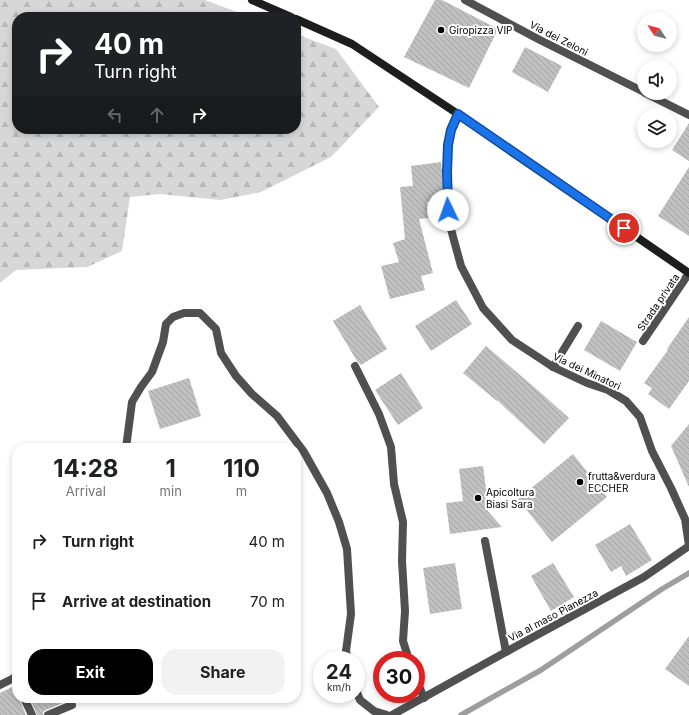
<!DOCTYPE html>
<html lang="en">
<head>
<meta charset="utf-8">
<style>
  :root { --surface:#fff; --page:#f2f2f2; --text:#202124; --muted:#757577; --accent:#000 }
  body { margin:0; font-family:Inter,sans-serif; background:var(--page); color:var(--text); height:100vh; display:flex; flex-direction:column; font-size:15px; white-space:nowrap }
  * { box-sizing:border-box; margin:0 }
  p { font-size:13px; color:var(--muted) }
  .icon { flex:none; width:22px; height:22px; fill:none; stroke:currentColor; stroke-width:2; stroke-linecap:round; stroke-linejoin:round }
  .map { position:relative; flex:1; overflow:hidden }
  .details { position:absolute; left:12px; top:443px; width:289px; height:260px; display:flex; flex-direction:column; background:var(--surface); border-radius:16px; box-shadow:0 2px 6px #0003 }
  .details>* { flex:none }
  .guide { position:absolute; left:12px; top:12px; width:289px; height:122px; border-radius:16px; box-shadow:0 2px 6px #0003; background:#202124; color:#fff; overflow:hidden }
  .needle { width:26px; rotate:306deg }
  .controls { position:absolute; left:637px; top:12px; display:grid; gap:8px }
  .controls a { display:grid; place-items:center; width:40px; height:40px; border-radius:50%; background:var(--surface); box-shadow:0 2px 6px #0003; font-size:20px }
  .speed { position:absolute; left:313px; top:651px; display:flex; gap:8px; font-size:20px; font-weight:700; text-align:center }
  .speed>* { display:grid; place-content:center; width:52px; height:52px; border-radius:50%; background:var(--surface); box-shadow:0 2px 6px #0003; line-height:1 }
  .speed small { font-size:10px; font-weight:400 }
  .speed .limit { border:6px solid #d22; background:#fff; color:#111 }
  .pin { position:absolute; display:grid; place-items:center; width:34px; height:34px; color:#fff; margin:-17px; border:2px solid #fff; border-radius:50%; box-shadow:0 1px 4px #0007 }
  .me { position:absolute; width:44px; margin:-22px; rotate:357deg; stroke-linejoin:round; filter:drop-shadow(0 0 3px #0008) }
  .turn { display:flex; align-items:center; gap:14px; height:84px; padding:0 16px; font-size:18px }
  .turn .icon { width:52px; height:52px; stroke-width:2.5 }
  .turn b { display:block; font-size:28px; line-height:34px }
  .lanes { display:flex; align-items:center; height:38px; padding:0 16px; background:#0003; justify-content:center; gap:20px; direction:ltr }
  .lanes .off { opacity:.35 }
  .eta { display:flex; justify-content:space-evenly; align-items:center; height:68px; text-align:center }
  .eta b { font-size:24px; font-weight:700; line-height:28px }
  .action { display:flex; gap:8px; margin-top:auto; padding:8px 16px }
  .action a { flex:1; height:46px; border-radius:16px; background:var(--accent); color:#fff; font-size:16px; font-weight:700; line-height:46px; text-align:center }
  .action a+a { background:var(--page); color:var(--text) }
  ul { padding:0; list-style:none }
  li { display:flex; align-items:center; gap:12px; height:60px; padding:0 16px }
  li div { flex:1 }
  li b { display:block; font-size:15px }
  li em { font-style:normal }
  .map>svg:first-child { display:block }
  .forest { fill:url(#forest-firs) }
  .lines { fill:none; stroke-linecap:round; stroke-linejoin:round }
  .stream { stroke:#9e9e9e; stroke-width:5.5 }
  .building { fill:url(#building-back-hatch) }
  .lane { stroke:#505050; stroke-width:8 }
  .street { stroke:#505050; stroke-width:8 }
  .secondary { stroke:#1d1d1d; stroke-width:8 }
  .route-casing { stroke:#114b97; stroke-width:10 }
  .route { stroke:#1a73e8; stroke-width:7 }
  .poi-dot { fill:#000; stroke:#fff; stroke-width:1.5 }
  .labels { text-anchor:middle; stroke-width:4; stroke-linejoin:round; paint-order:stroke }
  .poi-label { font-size:10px; fill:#000; stroke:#fff; text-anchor:start }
  .street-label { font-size:10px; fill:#000; stroke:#fff }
</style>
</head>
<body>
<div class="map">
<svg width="689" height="715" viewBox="0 0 689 715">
  <defs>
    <pattern id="forest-firs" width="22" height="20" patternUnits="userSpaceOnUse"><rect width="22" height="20" fill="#d7d7d7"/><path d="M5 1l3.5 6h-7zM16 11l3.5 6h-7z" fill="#b7b7b7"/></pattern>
    <pattern id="building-back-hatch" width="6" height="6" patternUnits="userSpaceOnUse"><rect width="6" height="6" fill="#c0c0c0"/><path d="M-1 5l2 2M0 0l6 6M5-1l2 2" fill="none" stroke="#a3a3a3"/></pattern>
  </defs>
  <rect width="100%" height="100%" fill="#fff"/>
  <path class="forest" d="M0 0H205L250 17H17V129H296V34L336 49 379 107 331 157 261 192 220 200 160 194 130 197 122 251 87 267 16 270 0 283Z"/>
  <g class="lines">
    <path class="stream" d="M461 715 541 670 662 589 689 573"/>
  </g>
  <path class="building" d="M435 0H442L498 29 469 88 404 57Z
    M525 47 562 66 548 92 512 72Z
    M689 123V161L672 150Z
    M441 162 442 171V201L427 202 429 218 419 219 433 273 421 276 425 290 390 299 381 266 399 262 393 243 405 239 400 187 413 186 411 166Z
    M689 167V236L658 216Z
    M456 300 472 324 431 351 415 326Z
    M360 305 387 349 361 365 357 361 333 321Z
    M689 317V381L669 409 648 394 652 388 644 383 668 350 667 349Z
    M601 321 637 342 620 371 584 350Z
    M486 346 541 393 569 418 544 444 497 400V401L463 373Z
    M401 373 423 408 398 425 375 390Z
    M189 378 201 416 160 429 148 391Z
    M689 424V487L671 446Z
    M573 454 607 497 552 542 518 499Z
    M483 466 488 505 485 508 502 527 450 534 446 503 463 501 459 469Z
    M630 524 652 560 626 576 621 566 611 572 595 545Z
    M455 563 462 609 430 614 423 568Z
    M553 563 574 597 551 611 531 576Z
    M689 636V686L665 669Z
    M12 687 15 689 17 693V698H19L26 715H0V693Z
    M30 698H64L65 702 46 710 43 712V715H37Z"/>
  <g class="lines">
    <path class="lane" d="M643 341 689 273
      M553 367 578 326
      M485 541 506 652
      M0 685 14 678 17 684
      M24 698 32 715
      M48 715 72 705"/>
    <path class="street" d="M465 0 540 40 644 92
      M645 93 689 115
      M458 114 451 130 448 145 447 197 449 222 461 266 483 308 512 340 553 367 587 383 608 390 626 401 640 417 652 451 671 488 685 519 689 546
      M355 366 379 414 391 447 394 484 403 522 402 561 405 611 403 641 409 660
      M126 448 132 402 141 387 152 372 163 342 166 324 173 317 184 313H200L216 329 221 353 236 376 252 394 277 416 304 452 327 493 339 522 347 549 351 614 346 651 348 660
      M14 678 17 674
      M416 679 424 698
      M356 690 360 700 374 711 387 715
      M392 715 524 642 644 577 689 546"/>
    <path class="secondary" d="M252 0 291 17
      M296 19 352 44 458 114 689 273"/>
  </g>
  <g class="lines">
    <g class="route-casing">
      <path id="route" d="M448 210 447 172 448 145 451 130 458 114 624 228"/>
    </g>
    <use href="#route" class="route"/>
  </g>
  <g class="poi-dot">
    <circle cx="441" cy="30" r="4"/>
    <circle cx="580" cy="482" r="4"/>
    <circle cx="478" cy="498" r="4"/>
  </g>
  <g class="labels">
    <g class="poi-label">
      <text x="449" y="34">Giropizza VIP</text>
      <text x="588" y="480">frutta&amp;verdura<tspan x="588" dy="12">ECCHER</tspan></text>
      <text x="486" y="496">Apicoltura<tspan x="486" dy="12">Biasi Sara</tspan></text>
    </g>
    <g class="street-label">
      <text transform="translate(559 38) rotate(27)" y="4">Via dei Zeloni</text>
      <text transform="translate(658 302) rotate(-56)" y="4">Strada privata</text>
      <text transform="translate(587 371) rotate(25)" y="4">Via dei Minatori</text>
      <text transform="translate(553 615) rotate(-28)" y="4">Via al maso Pianezza</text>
    </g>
  </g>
</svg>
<div class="controls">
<a><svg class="needle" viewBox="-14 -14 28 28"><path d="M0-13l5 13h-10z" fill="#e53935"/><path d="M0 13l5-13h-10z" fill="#757577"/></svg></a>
<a><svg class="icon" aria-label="sound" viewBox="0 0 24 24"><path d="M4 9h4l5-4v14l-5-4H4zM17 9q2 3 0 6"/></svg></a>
<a><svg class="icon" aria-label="layers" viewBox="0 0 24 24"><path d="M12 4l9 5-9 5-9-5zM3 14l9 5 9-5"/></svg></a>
</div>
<div class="speed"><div>24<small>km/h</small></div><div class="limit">30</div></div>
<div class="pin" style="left:624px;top:228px;background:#d93025"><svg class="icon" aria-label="arrive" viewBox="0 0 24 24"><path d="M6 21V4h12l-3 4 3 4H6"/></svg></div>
<svg class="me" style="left:448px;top:210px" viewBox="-20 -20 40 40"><circle r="19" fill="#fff"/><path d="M0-13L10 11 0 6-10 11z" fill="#1a73e8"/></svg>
<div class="guide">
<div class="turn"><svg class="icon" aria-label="right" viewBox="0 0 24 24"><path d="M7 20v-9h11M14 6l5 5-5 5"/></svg><div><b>40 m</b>Turn right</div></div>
<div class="lanes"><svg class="icon off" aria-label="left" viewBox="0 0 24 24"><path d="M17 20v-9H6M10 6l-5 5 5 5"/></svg><svg class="icon off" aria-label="ahead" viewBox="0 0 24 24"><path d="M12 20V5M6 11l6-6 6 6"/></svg><svg class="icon" aria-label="right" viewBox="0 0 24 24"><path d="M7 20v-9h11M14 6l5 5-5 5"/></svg></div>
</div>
<section class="details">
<div class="eta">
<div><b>14:28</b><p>Arrival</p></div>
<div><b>1</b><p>min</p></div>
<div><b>110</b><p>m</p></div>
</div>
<ul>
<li><svg class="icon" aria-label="right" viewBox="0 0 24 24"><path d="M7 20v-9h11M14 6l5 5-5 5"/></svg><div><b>Turn right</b></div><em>40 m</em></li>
<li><svg class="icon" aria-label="arrive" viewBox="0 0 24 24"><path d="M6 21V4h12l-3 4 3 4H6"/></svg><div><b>Arrive at destination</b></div><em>70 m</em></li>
</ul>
<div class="action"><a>Exit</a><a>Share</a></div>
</section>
</div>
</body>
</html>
